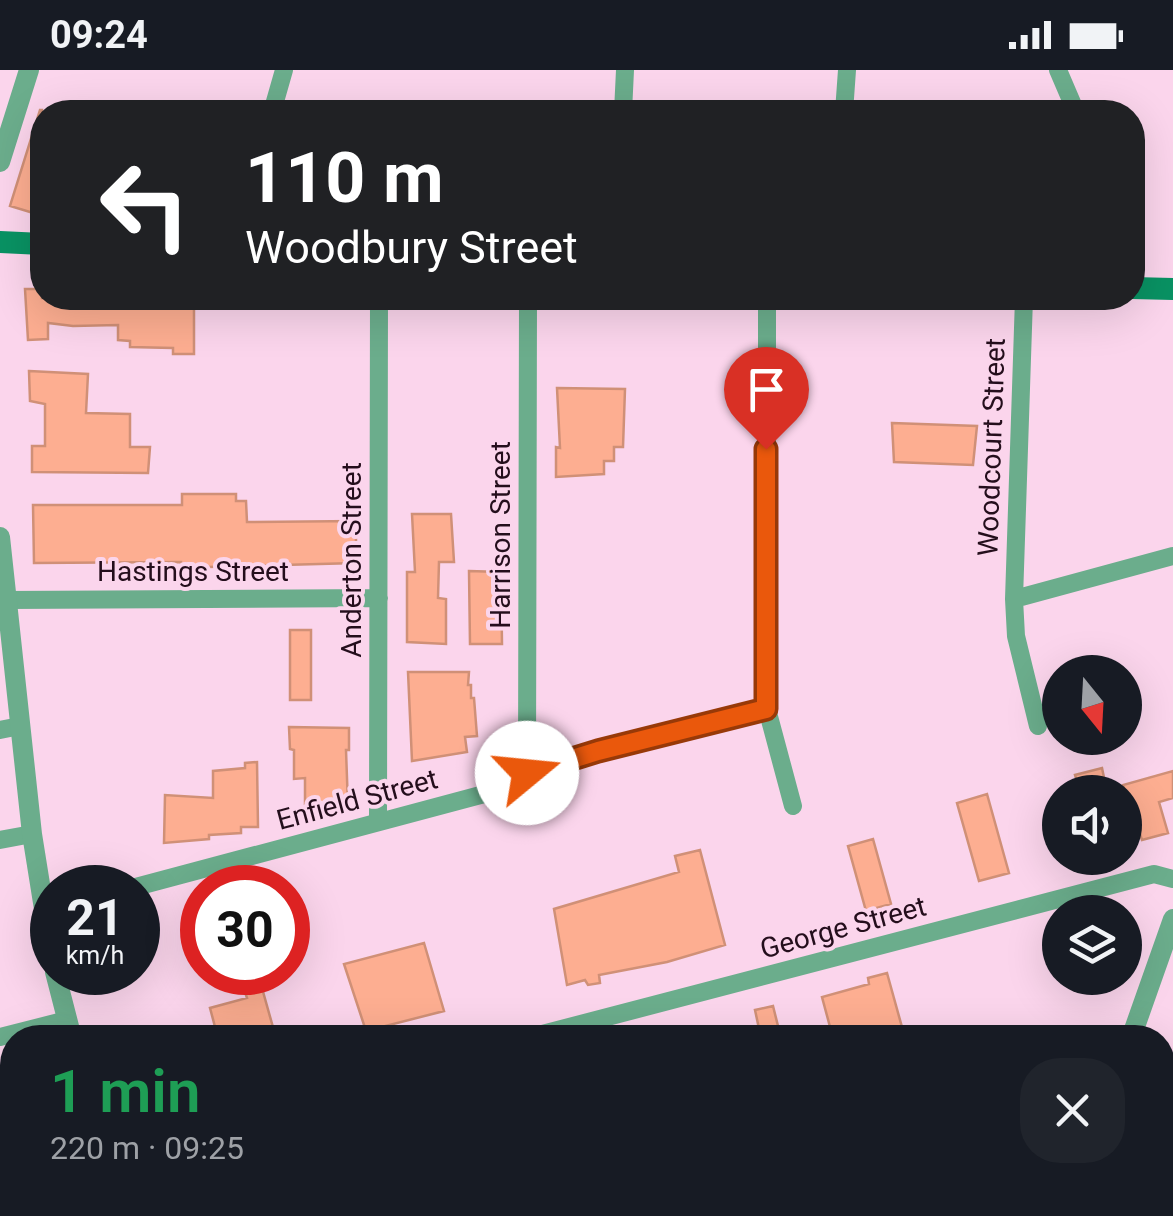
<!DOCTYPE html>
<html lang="en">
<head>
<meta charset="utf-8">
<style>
  :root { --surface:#171b24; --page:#20242c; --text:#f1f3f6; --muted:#9ea1a6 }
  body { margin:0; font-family:Roboto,sans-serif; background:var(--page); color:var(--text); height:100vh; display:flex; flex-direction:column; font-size:38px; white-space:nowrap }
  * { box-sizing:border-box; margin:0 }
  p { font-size:32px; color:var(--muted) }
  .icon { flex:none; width:55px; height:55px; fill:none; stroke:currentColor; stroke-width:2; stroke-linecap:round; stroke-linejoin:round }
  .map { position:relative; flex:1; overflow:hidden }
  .details { position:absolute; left:0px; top:955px; width:1175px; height:192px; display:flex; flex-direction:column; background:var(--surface); border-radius:40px 40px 0 0; box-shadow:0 10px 40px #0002 }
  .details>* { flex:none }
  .guide { position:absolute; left:30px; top:30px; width:1115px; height:210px; border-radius:40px; box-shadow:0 10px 40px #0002; background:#202124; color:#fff; overflow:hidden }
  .needle { width:65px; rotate:162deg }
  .tools { position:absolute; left:1042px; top:585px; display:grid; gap:20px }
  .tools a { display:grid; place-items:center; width:100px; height:100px; border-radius:50%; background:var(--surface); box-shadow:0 10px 40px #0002; font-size:50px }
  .speed { position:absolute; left:30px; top:795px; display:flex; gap:20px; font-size:50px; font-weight:700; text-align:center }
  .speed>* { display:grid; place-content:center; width:130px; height:130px; border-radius:50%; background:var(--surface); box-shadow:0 10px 40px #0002; line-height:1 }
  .speed small { font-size:25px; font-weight:400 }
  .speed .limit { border:15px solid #d22; background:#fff; color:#111 }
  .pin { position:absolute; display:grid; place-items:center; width:85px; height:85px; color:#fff; margin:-102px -42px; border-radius:50% 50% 50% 0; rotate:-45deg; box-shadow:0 0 10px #0007 }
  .pin .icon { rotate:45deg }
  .me { position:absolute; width:110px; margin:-55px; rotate:73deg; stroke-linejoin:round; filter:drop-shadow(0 0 8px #0008) }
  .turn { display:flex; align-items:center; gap:35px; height:210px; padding:0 50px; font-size:45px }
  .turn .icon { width:130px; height:130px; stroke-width:2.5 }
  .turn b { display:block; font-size:70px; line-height:85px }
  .round { display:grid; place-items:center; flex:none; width:105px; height:105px; border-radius:40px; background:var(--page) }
  .head { display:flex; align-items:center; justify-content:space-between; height:170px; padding:0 50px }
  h1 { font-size:60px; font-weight:600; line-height:75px; color:#1e9e55 }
  .status { display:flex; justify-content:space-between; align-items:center; height:70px; padding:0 50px; background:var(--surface); direction:ltr }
  .status svg { height:28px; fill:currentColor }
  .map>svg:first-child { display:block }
  .building { fill:#fdae91; stroke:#d09077; stroke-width:2.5 }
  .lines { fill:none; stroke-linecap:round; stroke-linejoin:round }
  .minor { stroke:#6bad8c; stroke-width:18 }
  .tertiary { stroke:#6bad8c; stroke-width:20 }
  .secondary { stroke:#099263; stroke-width:22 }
  .route-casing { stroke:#983908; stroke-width:25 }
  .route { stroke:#ea580c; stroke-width:18 }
  .labels { text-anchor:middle; stroke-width:8; stroke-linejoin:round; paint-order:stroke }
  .street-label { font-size:28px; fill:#240e1c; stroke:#fbd5ec }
</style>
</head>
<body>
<div class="status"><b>09:24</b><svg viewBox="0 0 49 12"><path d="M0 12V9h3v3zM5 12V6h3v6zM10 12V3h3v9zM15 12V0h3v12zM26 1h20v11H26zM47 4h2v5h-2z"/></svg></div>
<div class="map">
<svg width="1173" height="1146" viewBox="0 0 1173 1146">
  <rect width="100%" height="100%" fill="#fbd5ec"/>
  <path class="building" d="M40 40H42L40 145 10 136Z
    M25 219H42V228H194V284H173V278L130 277V271L118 270V255L73 256 48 253V269L28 270Z
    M29 301 88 304 86 343 130 344V377H150L148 403 32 402V376H45V334L30 331Z
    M557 318 625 319 623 377H614V391H604V404L556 407V377L560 378Z
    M892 353 977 356 973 395 894 392Z
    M182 424H236V431H246L247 452 356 451V493L208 497H181V492L34 493 33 435H182Z
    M412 444H451L454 492H439L438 528 446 529V574L407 572V502H415Z
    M469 501 501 502 502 574H470Z
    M290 560H311V630H290Z
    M408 602H469L468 615H471V628H474L477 666 465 667 467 682 412 691Z
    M289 657 349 658V680H346L348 736H305V708L294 709V680L290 679Z
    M257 692 258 757H241V763L209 765V769L164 773 165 725 213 728V701L245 698V693Z
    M1102 698 1107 722H1080L1075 705Z
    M1173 701V728L1159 732 1168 763 1142 770 1123 715Z
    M987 724 1009 803 979 811 957 733Z
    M873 769 891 834 866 841 848 776Z
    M700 780 725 875 667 892 599 905 600 913 588 915 585 910 567 915 554 839 679 802 675 786Z
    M424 873 444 941 366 961 344 894Z
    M887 903 905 968H833L822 927 869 914 868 908Z
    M262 918 276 968H218L210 938 247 928 245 922Z
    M773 936 781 968H761L755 940Z"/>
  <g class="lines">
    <path class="minor" d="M1058 0 1076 42
      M272 42 284 0
      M623 42 625 0
      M844 42 847 0
      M767 228V639L793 736
      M1024 228 1014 529 1016 566 1038 656
      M1014 529 1173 486
      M7 530 379 528
      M0 660 20 656
      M527 703 528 228
      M378 752 379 228
      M0 770 32 764
      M132 818 488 723C574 679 673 662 767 639
      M0 967 67 950
      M527 968 1154 804 1173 809
      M1162 1102 1173 1100
      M911 1146 957 1135"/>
    <path class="tertiary" d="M0 92 29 0
      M0 467 32 764 52 889
      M55 902 72 968
      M1131 968 1173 849
      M118 1135 121 1146
      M1083 1146V1135"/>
    <path class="secondary" d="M0 172 42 174
      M1132 218 1173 219"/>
  </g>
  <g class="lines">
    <g class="route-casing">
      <path id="route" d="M527 703 598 681 766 639V379"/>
    </g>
    <use href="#route" class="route"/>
  </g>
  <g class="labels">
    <g class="street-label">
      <text transform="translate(991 377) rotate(-88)" y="10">Woodcourt Street</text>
      <text transform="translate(500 465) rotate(-90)" y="10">Harrison Street</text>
      <text transform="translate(351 490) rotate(-90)" y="10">Anderton Street</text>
      <text x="193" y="511">Hastings Street</text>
      <text transform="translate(357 729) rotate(-15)" y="10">Enfield Street</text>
      <text transform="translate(843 857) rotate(-15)" y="10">George Street</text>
    </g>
  </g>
</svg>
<div class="tools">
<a><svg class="needle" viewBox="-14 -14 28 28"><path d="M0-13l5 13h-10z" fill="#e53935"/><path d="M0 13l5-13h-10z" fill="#9ea1a6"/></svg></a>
<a><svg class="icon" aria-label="sound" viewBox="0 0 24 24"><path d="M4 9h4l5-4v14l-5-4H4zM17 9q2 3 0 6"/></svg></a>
<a><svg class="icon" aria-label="layers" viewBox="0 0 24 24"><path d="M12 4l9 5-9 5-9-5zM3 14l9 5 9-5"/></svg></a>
</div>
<div class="speed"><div>21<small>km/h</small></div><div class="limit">30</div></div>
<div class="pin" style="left:766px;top:379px;background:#d93025"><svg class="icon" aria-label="arrive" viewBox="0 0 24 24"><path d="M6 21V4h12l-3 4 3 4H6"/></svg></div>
<svg class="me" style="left:527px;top:703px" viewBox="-20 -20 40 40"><circle r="19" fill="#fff"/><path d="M0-13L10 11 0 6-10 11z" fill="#ea580c"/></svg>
<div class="guide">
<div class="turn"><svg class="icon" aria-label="left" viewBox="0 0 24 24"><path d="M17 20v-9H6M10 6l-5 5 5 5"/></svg><div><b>110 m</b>Woodbury Street</div></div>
</div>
<section class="details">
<div class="head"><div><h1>1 min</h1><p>220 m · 09:25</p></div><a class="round"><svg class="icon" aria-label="close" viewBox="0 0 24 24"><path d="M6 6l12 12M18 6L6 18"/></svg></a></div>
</section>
</div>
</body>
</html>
